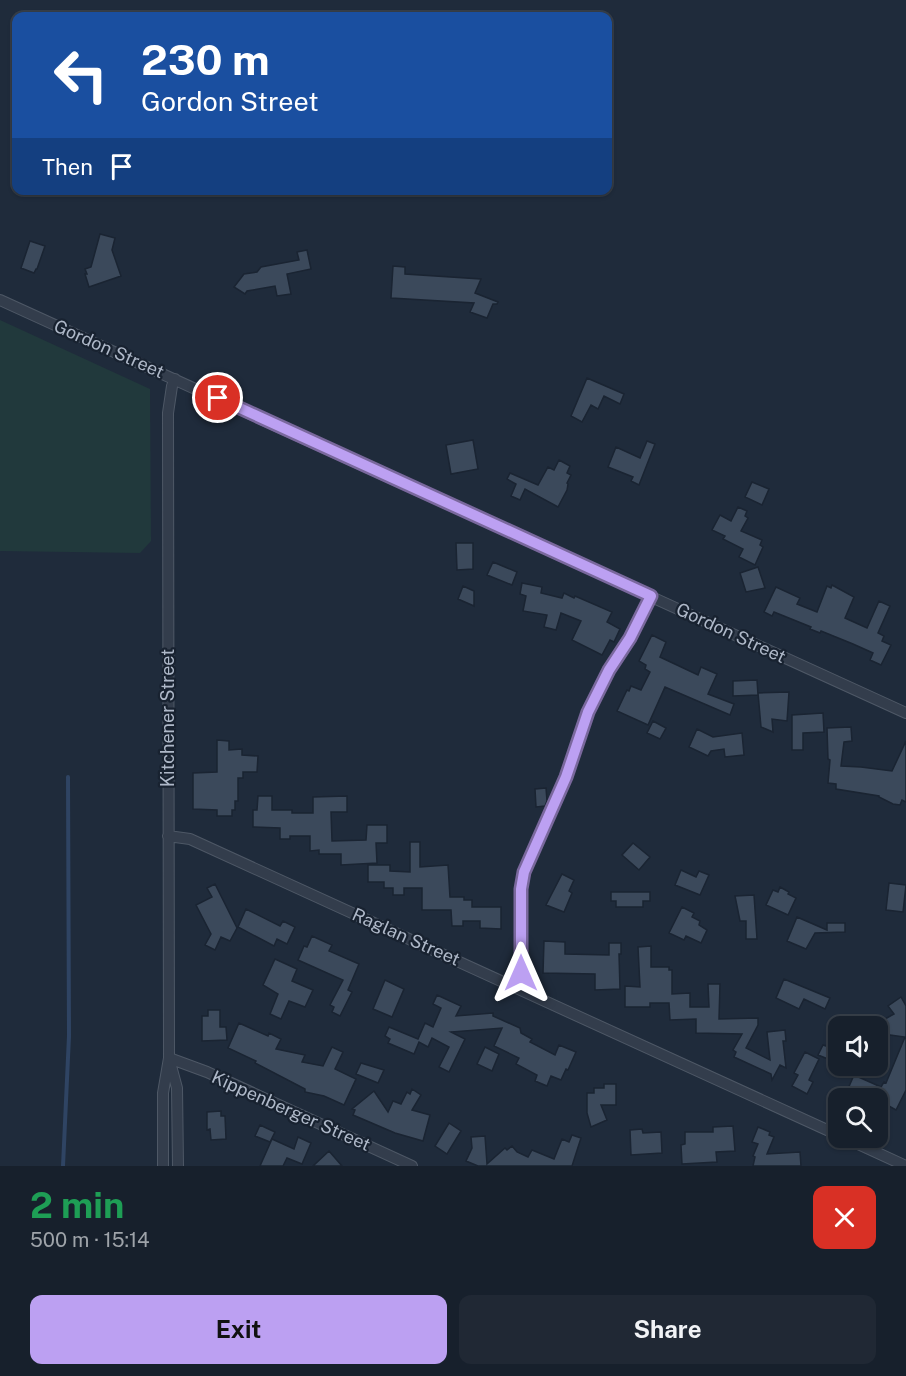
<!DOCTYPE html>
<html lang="en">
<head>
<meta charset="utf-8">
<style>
  :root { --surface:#17202c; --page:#202834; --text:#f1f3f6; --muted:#9ea3a9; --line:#363e48; --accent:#bca0f2 }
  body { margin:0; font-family:"Public Sans",sans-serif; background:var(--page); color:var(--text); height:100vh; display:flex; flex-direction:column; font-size:22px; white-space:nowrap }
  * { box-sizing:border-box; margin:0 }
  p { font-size:20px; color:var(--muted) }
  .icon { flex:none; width:33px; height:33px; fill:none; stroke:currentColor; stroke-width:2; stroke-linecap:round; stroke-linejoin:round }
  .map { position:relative; height:1166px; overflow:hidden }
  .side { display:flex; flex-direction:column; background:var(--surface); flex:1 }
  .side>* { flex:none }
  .guide { position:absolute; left:12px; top:12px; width:600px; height:183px; border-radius:12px; box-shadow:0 2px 4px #0004,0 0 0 2px var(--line); background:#1a4fa0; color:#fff; overflow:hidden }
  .fabs { position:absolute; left:828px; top:1016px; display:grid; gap:12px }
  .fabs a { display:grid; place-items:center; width:60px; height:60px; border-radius:12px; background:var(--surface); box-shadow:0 2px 4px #0004,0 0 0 2px var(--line); font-size:30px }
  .pin { position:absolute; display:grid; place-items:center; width:51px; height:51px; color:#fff; margin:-26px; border:3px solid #fff; border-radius:50%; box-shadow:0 2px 6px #0007 }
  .me { position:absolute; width:66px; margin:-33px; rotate:0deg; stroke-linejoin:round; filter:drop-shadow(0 0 4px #0008) }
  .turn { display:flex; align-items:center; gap:21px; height:126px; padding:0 30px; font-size:27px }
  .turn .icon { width:78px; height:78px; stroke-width:2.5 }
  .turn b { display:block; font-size:42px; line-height:51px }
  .then { display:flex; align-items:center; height:57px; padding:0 30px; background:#0003; gap:12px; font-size:22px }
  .round { display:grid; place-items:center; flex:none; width:63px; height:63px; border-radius:12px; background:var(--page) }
  .head { display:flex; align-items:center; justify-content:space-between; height:102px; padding:0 30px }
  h1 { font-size:36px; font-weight:700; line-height:45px; color:#1e9e55 }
  .button { display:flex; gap:12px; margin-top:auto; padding:12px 30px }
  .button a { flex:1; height:69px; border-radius:12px; background:var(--accent); color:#111; font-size:24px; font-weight:700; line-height:69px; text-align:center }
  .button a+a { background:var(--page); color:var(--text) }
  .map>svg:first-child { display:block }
  .green { fill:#21393c }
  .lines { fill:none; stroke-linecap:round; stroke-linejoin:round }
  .stream { stroke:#2f4463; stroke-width:4 }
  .building { fill:#3b495b; stroke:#1a2432; stroke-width:1.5 }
  .street-casing { stroke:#4e5866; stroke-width:12 }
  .street { stroke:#333d4c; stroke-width:10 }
  .route-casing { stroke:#7a689d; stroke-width:15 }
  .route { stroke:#bca0f2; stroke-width:10 }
  .labels { text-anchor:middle; stroke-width:4.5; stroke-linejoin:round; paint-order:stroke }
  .street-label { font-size:18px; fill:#aeb8c8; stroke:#182230 }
</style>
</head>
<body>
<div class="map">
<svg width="906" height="1166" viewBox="0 0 906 1166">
  <rect width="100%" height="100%" fill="#1f2b3b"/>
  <path class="green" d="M0 320 150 389 151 541 140 553 0 551Z"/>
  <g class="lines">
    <path class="stream" d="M63 1166 69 1036 68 777"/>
  </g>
  <path class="building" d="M100 234 115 238 112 250 121 276 89 287 85 274H87L85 269 91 267Z
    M30 241 45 246 37 269H36L34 273 21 268Z
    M307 250 311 269 287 274 291 294 277 296 275 286 247 291 245 294 234 287 244 274 257 272 261 267 299 260 297 252Z
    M393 266 405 267V274L481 279 475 293 498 302 497 304H493L487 318 470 312 474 303 391 298Z
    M587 378 624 394 620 404 604 396 598 409 591 405 582 422 571 416Z
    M473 440 478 469 451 474 446 445Z
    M647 441 655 444 639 485 631 481 633 477 608 467 616 447 640 458Z
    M559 460 570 466 567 473 571 475 567 483 568 484 567 490 558 507 525 489 520 500 511 496 516 484 507 479 510 473 538 485 548 467 554 470Z
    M752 482 769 489 762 505 745 497Z
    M738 507 747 511 745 516 748 518 741 531 762 540 760 545 763 547 755 565 739 557 743 549 723 539 725 536 712 530 720 515 731 521Z
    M456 543H473V569L457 570Z
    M493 562 517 572 512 585 487 575Z
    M758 567 765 588 746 592 740 573Z
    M522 583 542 587 541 593 562 598 564 593 574 598 575 596 612 612 607 622 620 629 614 642 610 640 602 655 572 640 581 621 561 613 556 630 544 627 547 615 523 611 526 596 520 594Z
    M832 585 854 597 845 618 867 628 879 601 890 606 878 633 884 636 882 641 891 645 881 665 870 660 873 653 853 644 821 631 820 633 810 629 811 627 774 612 772 616 764 612 776 587 800 598 797 604 817 612 827 586 831 588Z
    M463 586 474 591V606L458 599Z
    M652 635 666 642 660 657 698 675 701 667 717 674 708 694 734 704 730 715 665 687 648 725 617 711 627 690 629 691 631 686 641 690 650 672 645 669 646 665 639 661Z
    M757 680 758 695 733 696V681Z
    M789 692 787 721 772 719 773 732 761 727 758 693Z
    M823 713 824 732 803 733V750H792V715Z
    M653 721 666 728 660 739 647 733Z
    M851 727 852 741 844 742 841 766 861 767 892 771 906 741V802L902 800 900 805 893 804 879 797V796L836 789V784L828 783 830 760 828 759 827 728Z
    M697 729 713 737 742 733 744 755 725 757 724 749 711 751 708 756 689 747Z
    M217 740 229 741V750L242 749V755L258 756 257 772H243V778H238V801H235V810H232V816H217V810L193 809V773L217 772Z
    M546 788 547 801 545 806 536 807 535 789Z
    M258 796H272V810H292V813H313V797L347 796V812H331L332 841 366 840 367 825H387V843H376L377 863 341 865V854H319V850L310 851V836H290V839H280V828L253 827V810H257Z
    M410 842H420V867L448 865 450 897H464V900H472V907H501V929L480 928V921H463V926H452L451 910H422V888H404V895H393V888H384V882H368V865H390V871L410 872Z
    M633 843 650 857 639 870 622 855Z
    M681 870 696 877 699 871 709 875 700 895 675 885Z
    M562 874 574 880 569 891 572 893 564 912 546 905Z
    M889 883 906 885 903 912 886 910Z
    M215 884 237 928 230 941 221 937 215 950 205 945 211 934 196 905 212 897 207 888Z
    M780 887 789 892 788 894 796 898 788 915 766 905 773 890 778 892Z
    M611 892H650V901H643V907H616V901H611Z
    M754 895 757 939H746V921H740L735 896Z
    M682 907 694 913 692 917 700 921 699 925 707 930 701 943 686 936 684 940 669 933Z
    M246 909 280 926 283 921 295 927 287 944 277 939 274 946 238 927Z
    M797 917 827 930V923H845V932L815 933 806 949 787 941Z
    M312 936 332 945 329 951 359 964 348 990 352 992 340 1016 332 1012 334 1007 330 1005 343 980 298 960 304 946 307 947Z
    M544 941 565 942V954L609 955V943H621V954H619L620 989 595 990V974L543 973Z
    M651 946V967H669V970H672V994L690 993V1007H709L708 984H720L719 1019 758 1018V1025L746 1048 770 1060 767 1032 785 1030 786 1041H783L786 1068 780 1065 772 1080 771 1074 734 1057 736 1052 733 1050 742 1034 696 1033V1019L670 1020 669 1003H650V1007H625V986L640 987 638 947Z
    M275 959 297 969 292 981 313 990 305 1007 289 1001 281 1019 270 1014 278 994 263 985Z
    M784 979 830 998 825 1009 804 999 799 1009 776 998Z
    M385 980 404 989 392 1017 373 1009Z
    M437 995 461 1006 456 1016 493 1013V1016L520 1028 521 1033 532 1039 530 1042 555 1055 559 1045 576 1052 568 1070 566 1069 561 1080 551 1076 547 1086 535 1081 537 1075 516 1064 519 1058 494 1046 502 1028 451 1032 465 1039 449 1072 439 1067 449 1047 432 1038 428 1047 419 1042 414 1054 388 1043 390 1039 385 1036 389 1027 418 1039 425 1023 433 1027 441 1008 433 1004Z
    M901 997 906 1006V1090L896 1110 878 1100V1098H844L854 1075 881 1087 884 1082 886 1083 905 1037 883 1034 885 1019 894 1014 888 1006Z
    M208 1010H220V1027H226L227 1040 202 1041V1016H208Z
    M239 1023 268 1036 269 1033 281 1039 276 1049 305 1055 302 1062 323 1066 332 1047 343 1052 335 1069 356 1079 344 1105 324 1096 305 1092V1089L255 1063 256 1061 228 1048Z
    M828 1041 838 1045V1063L818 1055 823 1045 826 1046Z
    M485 1047 499 1054 492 1071 477 1064Z
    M805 1052 819 1059 809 1080 813 1082 807 1094 792 1086 798 1075 794 1073Z
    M361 1063 384 1070 378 1083 356 1074Z
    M604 1084H616V1105H601L607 1120 591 1127 587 1113V1093H594V1088H604Z
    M412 1089 421 1095 412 1110 430 1115 423 1141 395 1133 353 1115 355 1110 352 1109 374 1091 388 1112 393 1101 401 1104 407 1092 410 1094Z
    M221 1111V1116H225L226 1139 211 1140 210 1129 207 1130V1112Z
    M449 1123 461 1131 447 1154 435 1146Z
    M260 1125 275 1132 270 1142 255 1136Z
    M733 1126 735 1151 716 1152 717 1162 682 1164 681 1145 685 1144V1132H713V1127Z
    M758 1127 770 1132 769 1135 774 1137 767 1154 800 1152 801 1166H753L755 1157 753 1156 758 1144 752 1142Z
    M642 1129 643 1133 661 1132 662 1153 631 1155 630 1130Z
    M572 1135 581 1138 572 1166H478L466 1161 472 1148 471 1137 485 1136 487 1164 505 1148 507 1150 512 1146 517 1152 528 1157 532 1150 554 1159 562 1139 569 1142Z
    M298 1137 311 1143 302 1164 287 1158 283 1166H260L272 1139 294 1149Z
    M329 1151 342 1166H313Z"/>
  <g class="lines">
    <g class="street-casing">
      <path id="street" d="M0 300 906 713
        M168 836 190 839 838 1135
        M521 990V889L524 872 566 777 588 712 609 670 630 637 651 596
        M169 1058 207 1072 412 1166
        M170 1062 177 1088 178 1166
        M843 1137 906 1166
        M163 1166V1093L169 1058 168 413 172 386 175 379"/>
    </g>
    <use href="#street" class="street"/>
  </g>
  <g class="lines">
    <g class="route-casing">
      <path id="route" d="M218 398 651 596 630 638 609 670 588 712 566 777 524 872 521 889V973"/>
    </g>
    <use href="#route" class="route"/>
  </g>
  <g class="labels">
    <g class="street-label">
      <text transform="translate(109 349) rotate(24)" y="6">Gordon Street</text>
      <text transform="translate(731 633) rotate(25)" y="6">Gordon Street</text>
      <text transform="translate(168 718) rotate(-90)" y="6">Kitchener Street</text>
      <text transform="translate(406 937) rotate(24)" y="6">Raglan Street</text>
      <text transform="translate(291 1111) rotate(24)" y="6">Kippenberger Street</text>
    </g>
  </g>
</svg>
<div class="fabs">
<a><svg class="icon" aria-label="sound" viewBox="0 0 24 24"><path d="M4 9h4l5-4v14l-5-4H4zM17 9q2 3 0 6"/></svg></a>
<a><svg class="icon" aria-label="search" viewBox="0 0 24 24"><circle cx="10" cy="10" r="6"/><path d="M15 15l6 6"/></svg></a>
</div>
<div class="pin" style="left:218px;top:398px;background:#d93025"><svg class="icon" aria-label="arrive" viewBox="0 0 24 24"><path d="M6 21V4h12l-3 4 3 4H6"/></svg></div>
<svg class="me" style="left:521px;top:973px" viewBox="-20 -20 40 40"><path d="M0-17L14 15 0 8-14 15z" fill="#bca0f2" stroke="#fff" stroke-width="4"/></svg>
<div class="guide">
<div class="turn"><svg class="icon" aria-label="left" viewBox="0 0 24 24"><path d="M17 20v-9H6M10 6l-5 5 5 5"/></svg><div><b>230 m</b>Gordon Street</div></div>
<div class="then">Then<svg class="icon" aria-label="arrive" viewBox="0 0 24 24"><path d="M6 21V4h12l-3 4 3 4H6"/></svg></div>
</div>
</div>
<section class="side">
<div class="head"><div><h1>2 min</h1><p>500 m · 15:14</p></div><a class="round" style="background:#d93025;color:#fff"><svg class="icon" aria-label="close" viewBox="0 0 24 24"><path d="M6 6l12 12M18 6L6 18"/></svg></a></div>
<div class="button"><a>Exit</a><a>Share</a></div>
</section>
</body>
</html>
